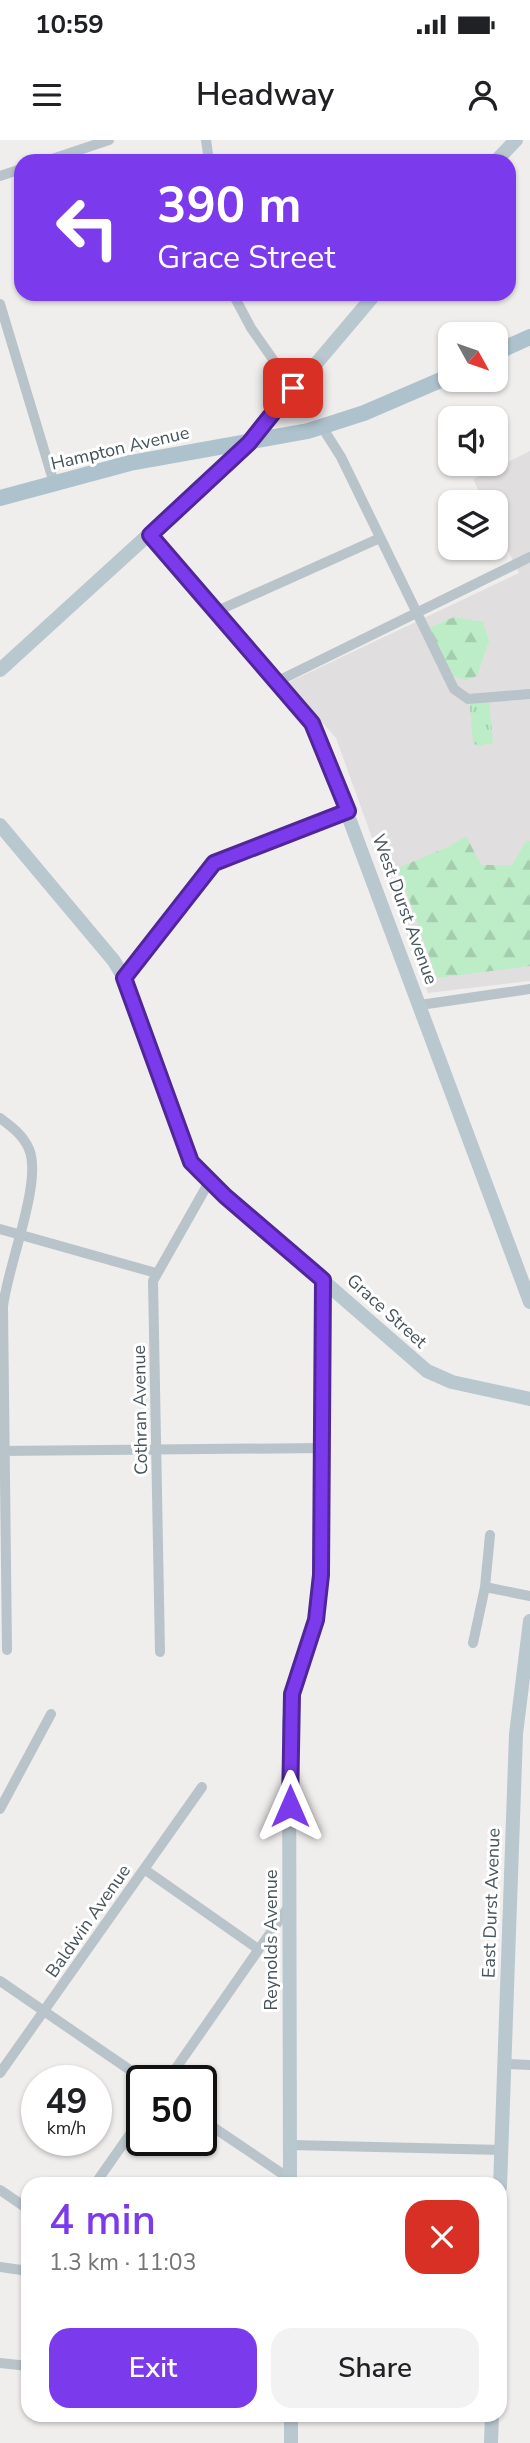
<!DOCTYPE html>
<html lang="en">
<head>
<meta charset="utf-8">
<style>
  :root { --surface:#fff; --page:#f2f2f2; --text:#202124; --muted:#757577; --accent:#7c3aed }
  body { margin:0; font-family:"Nunito Sans",sans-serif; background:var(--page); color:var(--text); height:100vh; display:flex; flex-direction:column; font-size:26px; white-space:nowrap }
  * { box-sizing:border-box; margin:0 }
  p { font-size:23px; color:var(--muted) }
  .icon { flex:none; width:38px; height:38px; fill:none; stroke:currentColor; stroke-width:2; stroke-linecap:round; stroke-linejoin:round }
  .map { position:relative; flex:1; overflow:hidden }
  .details { position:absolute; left:21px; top:2037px; width:486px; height:245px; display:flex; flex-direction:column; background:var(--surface); border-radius:21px; box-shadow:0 2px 5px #0004 }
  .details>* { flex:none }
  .hud { position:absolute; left:14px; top:14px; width:502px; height:147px; border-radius:21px; box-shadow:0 2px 5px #0004; background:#7c3aed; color:#fff; overflow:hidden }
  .needle { width:46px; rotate:130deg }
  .tools { position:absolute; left:438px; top:182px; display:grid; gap:14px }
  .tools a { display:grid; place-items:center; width:70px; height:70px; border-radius:14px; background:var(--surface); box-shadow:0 2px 5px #0004; font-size:35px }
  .speed { position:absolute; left:21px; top:1925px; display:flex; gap:14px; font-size:35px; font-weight:700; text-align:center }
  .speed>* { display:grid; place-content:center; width:91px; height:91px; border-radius:50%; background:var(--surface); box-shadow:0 2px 5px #0004; line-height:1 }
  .speed small { font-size:18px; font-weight:400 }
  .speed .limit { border:4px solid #111; border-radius:10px; background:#fff; color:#111 }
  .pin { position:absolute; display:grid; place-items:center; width:60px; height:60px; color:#fff; margin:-30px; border-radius:14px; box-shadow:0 4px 10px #0006 }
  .me { position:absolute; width:77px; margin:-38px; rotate:0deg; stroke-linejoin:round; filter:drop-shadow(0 0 5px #0008) }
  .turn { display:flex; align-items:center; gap:24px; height:147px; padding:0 28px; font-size:32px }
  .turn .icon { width:91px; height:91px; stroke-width:2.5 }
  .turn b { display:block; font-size:49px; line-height:60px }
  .round { display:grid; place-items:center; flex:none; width:74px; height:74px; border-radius:21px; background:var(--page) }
  .summary { display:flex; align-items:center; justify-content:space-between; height:119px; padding:0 28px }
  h1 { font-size:42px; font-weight:600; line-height:52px; color:var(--accent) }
  .button { display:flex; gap:14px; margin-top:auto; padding:14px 28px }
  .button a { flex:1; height:80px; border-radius:21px; background:var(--accent); color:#fff; font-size:28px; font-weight:600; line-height:80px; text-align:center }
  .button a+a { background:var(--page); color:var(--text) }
  .status { display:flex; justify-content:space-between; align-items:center; height:49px; padding:0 35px; background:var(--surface); direction:ltr }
  .status svg { height:19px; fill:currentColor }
  header { display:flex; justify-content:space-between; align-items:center; height:91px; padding:0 28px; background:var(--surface); font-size:32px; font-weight:600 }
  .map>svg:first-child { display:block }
  .education { fill:#e1dedf }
  .grass { fill:url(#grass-tufts) }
  .forest { fill:url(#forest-firs) }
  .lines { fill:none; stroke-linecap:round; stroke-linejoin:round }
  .street { stroke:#b8c4ca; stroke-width:10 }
  .secondary { stroke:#b9c7cf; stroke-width:14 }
  .primary { stroke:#adc2cc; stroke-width:16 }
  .route-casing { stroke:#51269a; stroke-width:18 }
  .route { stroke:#7c3aed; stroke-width:12 }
  .labels { text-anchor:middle; stroke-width:6; stroke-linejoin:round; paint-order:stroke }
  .street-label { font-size:18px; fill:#46545a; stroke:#fff }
</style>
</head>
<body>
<div class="status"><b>10:59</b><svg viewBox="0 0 49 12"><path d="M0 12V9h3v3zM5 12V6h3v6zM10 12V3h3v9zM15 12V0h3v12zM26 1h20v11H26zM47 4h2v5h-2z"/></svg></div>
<header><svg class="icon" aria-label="menu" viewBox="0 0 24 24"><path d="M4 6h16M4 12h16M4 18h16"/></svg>Headway<svg class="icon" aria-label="person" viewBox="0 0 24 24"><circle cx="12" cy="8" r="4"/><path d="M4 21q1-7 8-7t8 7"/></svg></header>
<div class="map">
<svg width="530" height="2303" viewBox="0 0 530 2303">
  <defs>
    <pattern id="grass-tufts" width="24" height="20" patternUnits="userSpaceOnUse" patternTransform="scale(1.75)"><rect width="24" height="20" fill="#bcedc6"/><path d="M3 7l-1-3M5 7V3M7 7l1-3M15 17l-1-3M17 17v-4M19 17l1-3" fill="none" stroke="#a3cdac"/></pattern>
    <pattern id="forest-firs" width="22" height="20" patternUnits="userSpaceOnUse" patternTransform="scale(1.75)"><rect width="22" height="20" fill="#bcedc6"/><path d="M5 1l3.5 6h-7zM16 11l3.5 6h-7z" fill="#a3cdac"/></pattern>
  </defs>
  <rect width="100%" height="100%" fill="#f0eded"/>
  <path class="education" d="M530 311V841L428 853 336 598 287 543 519 433 495 385V362H484L473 339Z"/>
  <path class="grass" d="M489 562 493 603 477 606 473 603 470 567 471 564Z"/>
  <path class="forest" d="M454 477 483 482 489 501 477 536 466 540 453 536 429 488Z
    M466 696 481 725H512L527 700 530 701V826L437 838 398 728 450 706Z"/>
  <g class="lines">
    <path class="street" d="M206 0 209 21
      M46 21 109 0
      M0 36 21 29
      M233 154 251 188 293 248
      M0 164 54 343
      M322 287 341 317 454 549 468 559 530 554
      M217 471 380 398
      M278 541 530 417
      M124 838 214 723 348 671
      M420 865 530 849
      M0 978C12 987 23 995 29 1009 43 1042 7 1127 3 1167L7 1510
      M0 1089 156 1133
      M1 1311 321 1308
      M485 1447 530 1456
      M473 1503 485 1447 490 1395
      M160 1512 153 1141 209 1042
      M0 1669 51 1574
      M144 1729 258 1809
      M0 1841 146 1941
      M507 1924 530 1925
      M0 1933 202 1647
      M167 1941 289 1766
      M201 1979 290 2039
      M291 2005 503 2010
      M95 2044 142 1977
      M0 2050 28 2069
      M0 2127 28 2131
      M0 2223 28 2226"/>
    <path class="secondary" d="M496 21 516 0
      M150 395 290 555 316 590 530 1162
      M0 530 249 303 375 154
      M0 685 114 821 124 838 188 1015 198 1032 427 1231 452 1242 530 1259
      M290 2044 289 1582 297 1532 319 1468 323 1140
      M500 2047 516 1594 530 1481
      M291 2275V2303
      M491 2303 492 2275"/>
    <path class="primary" d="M495 213 530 197
      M0 358 130 323 308 291 364 273 450 236"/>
  </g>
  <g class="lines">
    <g class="route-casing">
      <path id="route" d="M290 1666 292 1554 316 1480 321 1435 323 1140 225 1056 191 1022 124 838 214 723 348 671 312 583 150 395 249 303 293 248"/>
    </g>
    <use href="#route" class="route"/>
  </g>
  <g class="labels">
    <g class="street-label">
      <text transform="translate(120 308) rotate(-13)" y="6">Hampton Avenue</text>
      <text transform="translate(405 769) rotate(70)" y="6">West Durst Avenue</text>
      <text transform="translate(387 1171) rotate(42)" y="6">Grace Street</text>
      <text transform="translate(140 1270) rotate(-91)" y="6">Cothran Avenue</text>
      <text transform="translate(491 1763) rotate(-88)" y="6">East Durst Avenue</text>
      <text transform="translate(88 1781) rotate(-55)" y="6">Baldwin Avenue</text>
      <text transform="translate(271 1800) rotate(-90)" y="6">Reynolds Avenue</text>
    </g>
  </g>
</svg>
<div class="tools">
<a><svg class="needle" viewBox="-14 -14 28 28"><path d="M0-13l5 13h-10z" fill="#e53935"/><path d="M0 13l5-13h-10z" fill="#757577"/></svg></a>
<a><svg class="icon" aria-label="sound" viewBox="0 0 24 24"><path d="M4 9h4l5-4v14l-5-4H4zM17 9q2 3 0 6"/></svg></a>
<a><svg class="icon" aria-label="layers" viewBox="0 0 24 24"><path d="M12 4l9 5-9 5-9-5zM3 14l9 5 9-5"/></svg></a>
</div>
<div class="speed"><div>49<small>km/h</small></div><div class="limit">50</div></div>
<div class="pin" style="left:293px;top:248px;background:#d93025"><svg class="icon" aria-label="arrive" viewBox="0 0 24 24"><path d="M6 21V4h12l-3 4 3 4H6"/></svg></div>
<svg class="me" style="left:290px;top:1666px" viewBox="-20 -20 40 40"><path d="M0-17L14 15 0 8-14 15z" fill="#7c3aed" stroke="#fff" stroke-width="4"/></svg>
<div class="hud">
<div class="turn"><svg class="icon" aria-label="left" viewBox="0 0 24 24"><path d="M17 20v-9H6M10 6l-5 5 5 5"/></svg><div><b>390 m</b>Grace Street</div></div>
</div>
<section class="details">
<div class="summary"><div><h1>4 min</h1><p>1.3 km · 11:03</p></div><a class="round" style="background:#d93025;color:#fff"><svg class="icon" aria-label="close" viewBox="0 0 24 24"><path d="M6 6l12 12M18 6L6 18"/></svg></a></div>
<div class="button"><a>Exit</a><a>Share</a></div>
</section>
</div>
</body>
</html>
